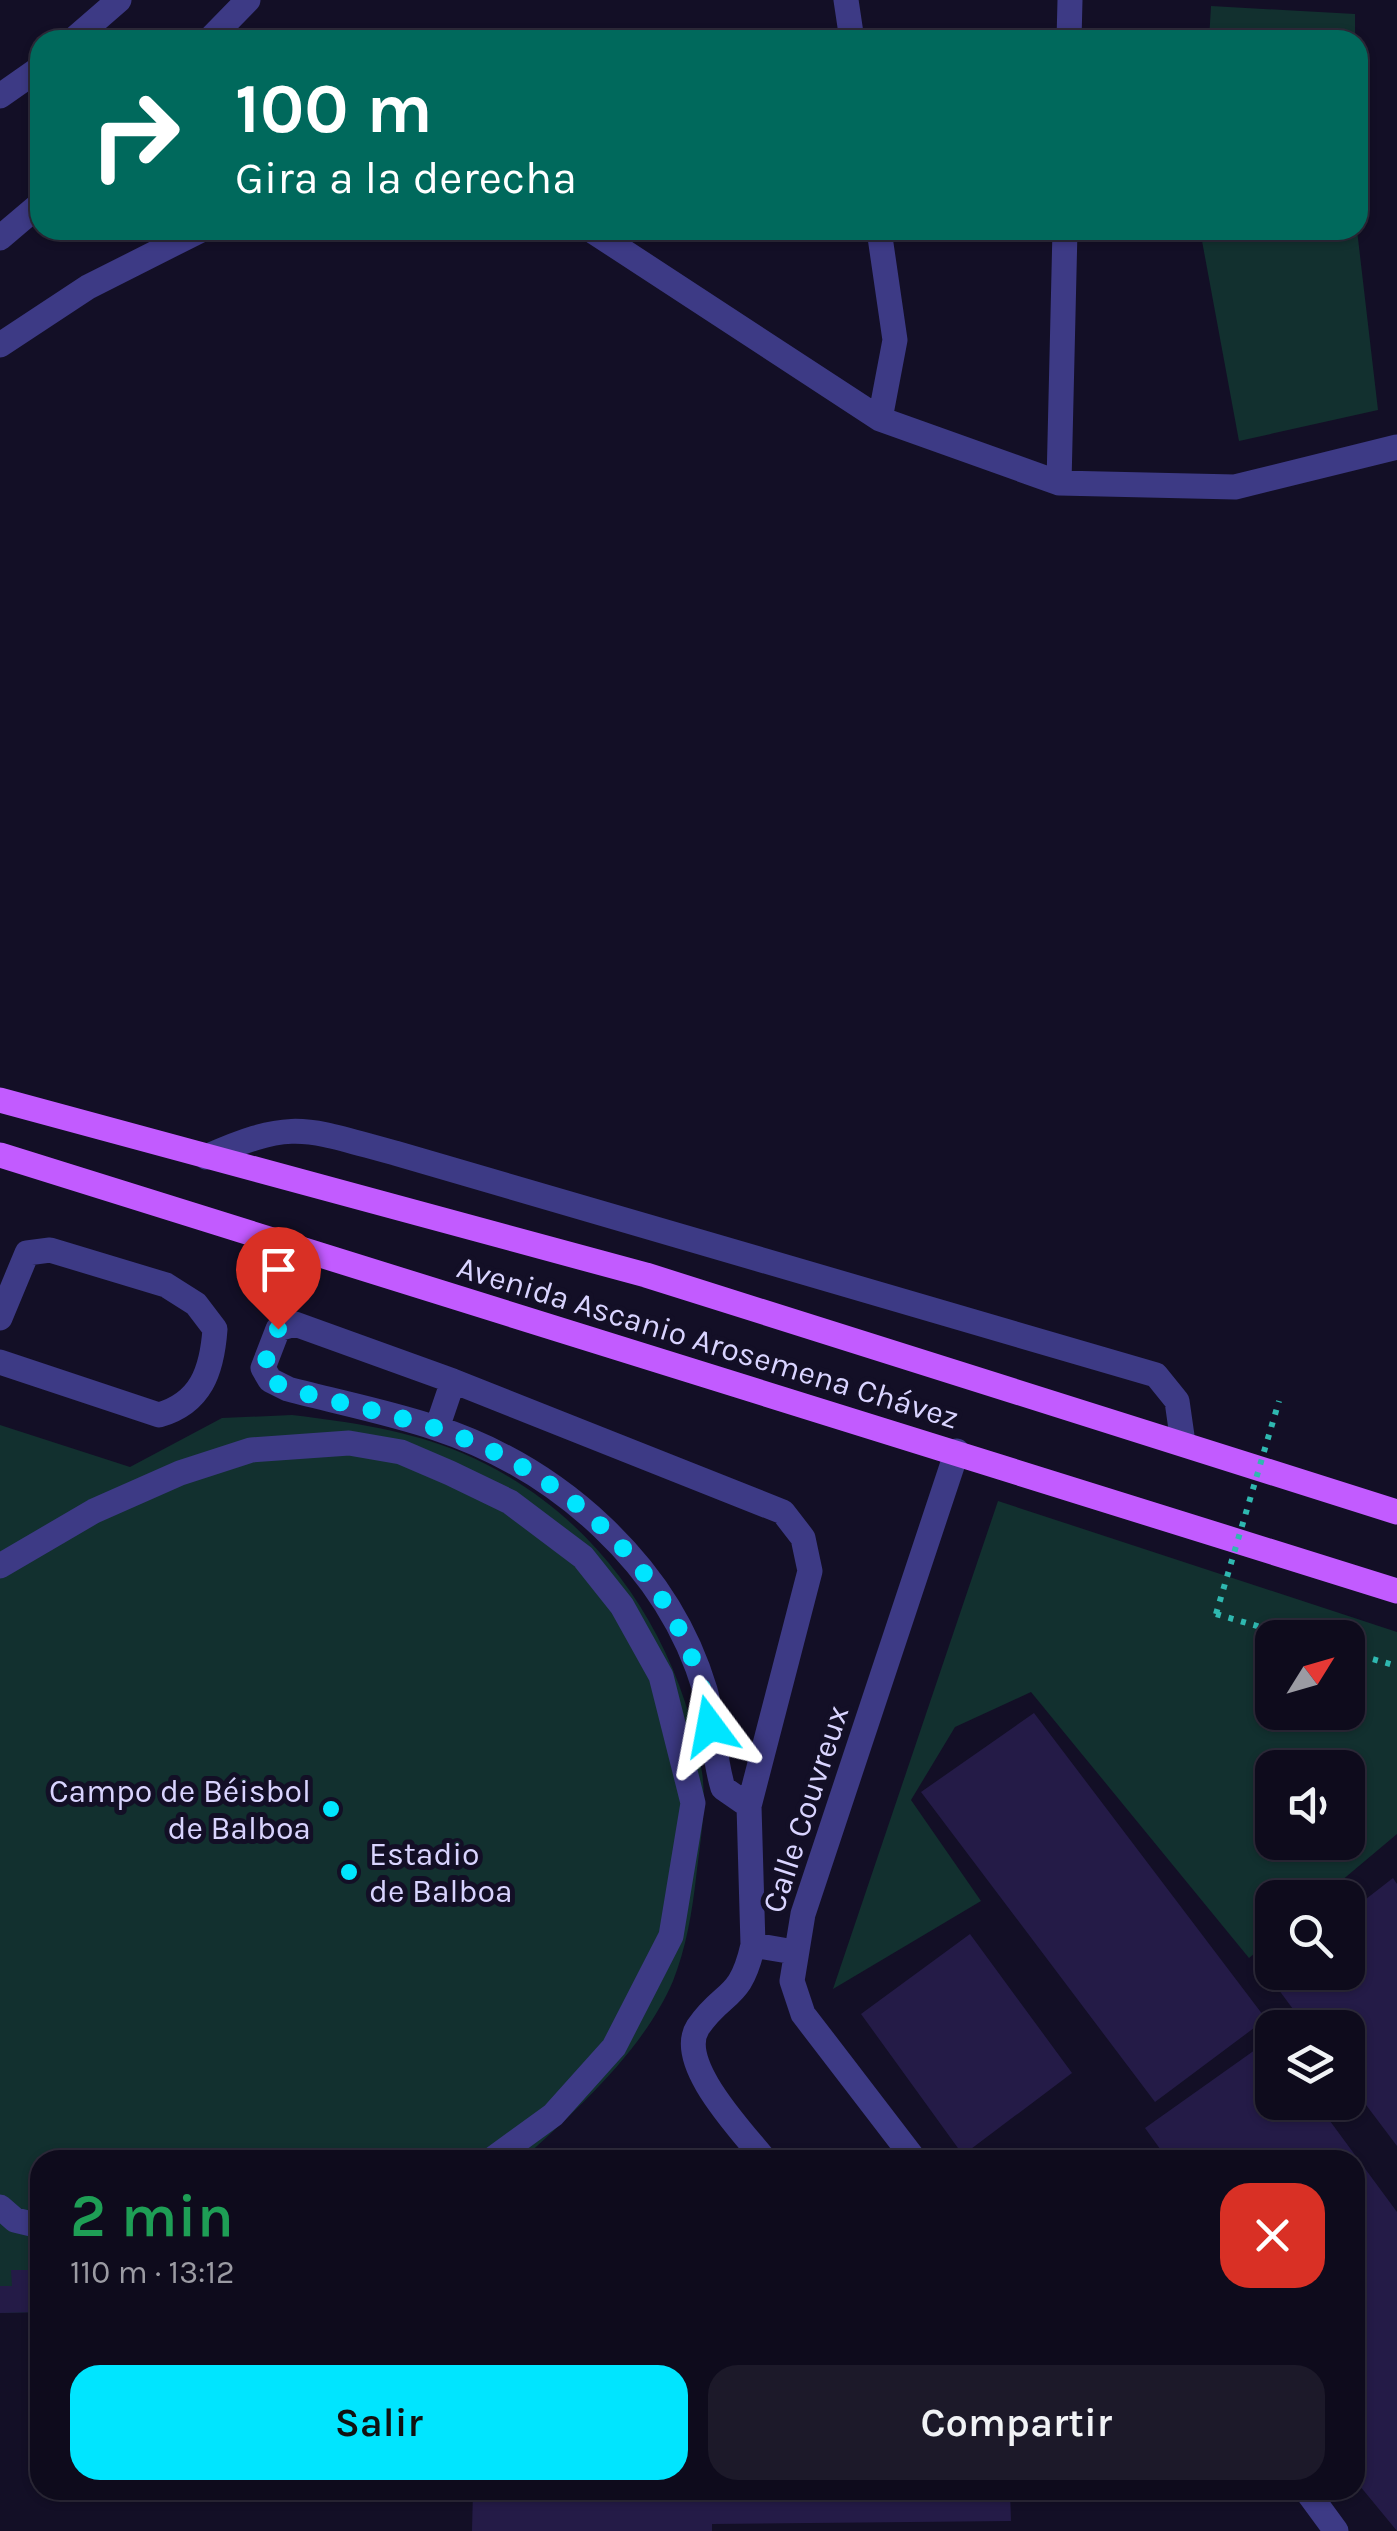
<!DOCTYPE html>
<html lang="es">
<head>
<meta charset="utf-8">
<style>
  :root { --surface:#0e0b1c; --page:#1c1929; --text:#f1f3f6; --muted:#9b9ba3; --line:#2e2b3b; --accent:#00e5ff }
  body { margin:0; font-family:Karla,sans-serif; background:var(--page); color:var(--text); height:100vh; display:flex; flex-direction:column; font-size:38px; white-space:nowrap }
  * { box-sizing:border-box; margin:0 }
  p { font-size:32px; color:var(--muted) }
  .icon { flex:none; width:55px; height:55px; fill:none; stroke:currentColor; stroke-width:2; stroke-linecap:round; stroke-linejoin:round }
  .map { position:relative; flex:1; overflow:hidden }
  .drawer { position:absolute; left:30px; top:2150px; width:1335px; height:350px; display:flex; flex-direction:column; background:var(--surface); border-radius:30px; box-shadow:0 2px 8px #0004,0 0 0 2px var(--line) }
  .drawer>* { flex:none }
  .guide { position:absolute; left:30px; top:30px; width:1338px; height:210px; border-radius:30px; box-shadow:0 2px 8px #0004,0 0 0 2px var(--line); background:#00695c; color:#fff; overflow:hidden }
  .needle { width:65px; rotate:53deg }
  .tools { position:absolute; left:1255px; top:1620px; display:grid; gap:20px }
  .tools a { display:grid; place-items:center; width:110px; height:110px; border-radius:20px; background:var(--surface); box-shadow:0 2px 8px #0004,0 0 0 2px var(--line); font-size:50px }
  .pin { position:absolute; display:grid; place-items:center; width:85px; height:85px; color:#fff; margin:-102px -42px; border-radius:50% 50% 50% 0; rotate:-45deg; box-shadow:0 0 10px #0007 }
  .pin .icon { rotate:45deg }
  .me { position:absolute; width:110px; margin:-55px; rotate:347deg; stroke-linejoin:round; filter:drop-shadow(0 0 8px #0008) }
  .turn { display:flex; align-items:center; gap:35px; height:210px; padding:0 40px; font-size:45px }
  .turn .icon { width:130px; height:130px; stroke-width:2.5 }
  .turn b { display:block; font-size:70px; line-height:85px }
  .round { display:grid; place-items:center; flex:none; width:105px; height:105px; border-radius:30px; background:var(--page) }
  .overview { display:flex; align-items:center; justify-content:space-between; height:170px; padding:0 40px }
  h1 { font-size:60px; font-weight:600; line-height:75px; color:#1e9e55 }
  .cta { display:flex; gap:20px; margin-top:auto; padding:20px 40px }
  .cta a { flex:1; height:115px; border-radius:30px; background:var(--accent); color:#111; font-size:40px; font-weight:600; line-height:115px; text-align:center }
  .cta a+a { background:var(--page); color:var(--text) }
  .map>svg:first-child { display:block }
  .green { fill:#12302f; fill-rule:evenodd }
  .building { fill:#241b47 }
  .lines { fill:none; stroke-linecap:round; stroke-linejoin:round }
  .path { stroke:#2fb8b0; stroke-width:6; stroke-dasharray:5 8; stroke-linecap:butt }
  .minor { stroke:#3d3a85; stroke-width:25 }
  .major { stroke:#c25bff; stroke-width:25 }
  .path-bridge { stroke:#2fb8b0; stroke-width:6; stroke-dasharray:5 8; stroke-linecap:butt }
  .route { stroke:#00e5ff; stroke-width:18; stroke-dasharray:0 32.4 }
  .poi-dot { fill:#00e5ff; stroke:#130f26; stroke-width:4 }
  .labels { text-anchor:middle; stroke-width:10; stroke-linejoin:round; paint-order:stroke }
  .street-label { font-size:32px; fill:#d9d4ff; stroke:#130f26 }
  .poi-label { font-size:32px; fill:#d9d4ff; stroke:#130f26; text-anchor:end }
</style>
</head>
<body>
<div class="map">
<svg width="1397" height="2531" viewBox="0 0 1397 2531">
  <rect width="100%" height="100%" fill="#130f26"/>
  <path class="green" d="M1211 6 1355 14V40H1209Z
    M1200 230H1357L1378 410 1239 441Z
    M292 1415C350 1422 408 1430 462 1453 593 1508 680 1633 702 1772 707 1807 700 1843 696 1878 692 1913 686 1948 673 1981 643 2051 577 2109 522 2160H40V2312L0 2313V1425L130 1467 222 1418Z
    M998 1501 1397 1632V1834L1322 1897 1272 1898V1939L1249 1958 1031 1692 955 1727 911 1800 981 1901 833 1989ZM1272 1638H1348V1712H1272ZM1272 1768H1348V1842H1272Z"/>
  <path class="building" d="M1034 1713 1266 2019 1155 2102 921 1792Z
    M1393 1878 1397 1884V2146L1348 2081V2028H1307L1267 1974 1272 1970 1348 1972V1913Z
    M970 1934 1072 2073 963 2155 861 2014Z
    M1269 2040 1272 2102H1316L1397 2212V2531L1355 2480V2443L1367 2433 1355 2416V2160H1168L1145 2128Z
    M11 2270H40V2312L0 2313V2286H12Z
    M473 2490H1010L1011 2521 712 2524V2531H472Z"/>
  <g class="lines">
    <path class="path" d="M1216 1614 1298 1638
      M1348 1652 1397 1666"/>
    <path class="minor" d="M846 0 852 40
      M73 40 119 0
      M209 40 248 0
      M1069 40 1070 0
      M0 96 40 68
      M591 230 880 419 1059 483 1235 487 1397 447
      M879 230 895 340 880 419
      M0 238 40 204
      M0 345 88 287 201 230
      M1059 483 1065 230
      M206 1157C294 1118 305 1129 395 1153L1156 1375 1177 1401 1183 1443
      M0 1318 27 1253 50 1250 166 1285 196 1304 215 1329C212 1371 201 1403 159 1415L0 1362
      M437 1428 453 1381
      M0 1566 94 1511 180 1473 251 1450 349 1443 401 1452 450 1473 510 1502 583 1557 622 1606 661 1676 693 1803 671 1936 614 2047 553 2115 491 2160
      M749 1806 723 1788C713 1756 714 1722 705 1690 668 1565 558 1468 436 1428 388 1412 337 1402 288 1389L270 1380 263 1368 278 1329 295 1324 453 1381 783 1512 803 1538 810 1571 749 1806 753 1945 794 1952
      M753 1945C740 2002 724 1989 698 2027 675 2063 743 2132 765 2160
      M915 2160 803 2014 792 1981 803 1914 957 1451
      M0 2207 15 2220 40 2226
      M1306 2490 1336 2531"/>
    <path class="major" d="M0 1100 646 1275 1397 1512
      M0 1155C465 1303 932 1444 1397 1591"/>
    <path class="path-bridge" d="M1216 1614 1279 1401"/>
  </g>
  <g class="lines">
    <path class="route" d="M278 1329 263 1368 270 1380 288 1389C337 1402 387 1413 435 1428 568 1470 690 1584 710 1726"/>
  </g>
  <g class="poi-dot">
    <circle cx="331" cy="1809" r="10"/>
    <circle cx="349" cy="1872" r="10"/>
  </g>
  <g class="labels">
    <g class="street-label">
      <text transform="translate(708 1342) rotate(17)" y="11">Avenida Ascanio Arosemena Chávez</text>
      <text transform="translate(805 1809) rotate(-72)" y="11">Calle Couvreux</text>
    </g>
    <g class="poi-label">
      <text x="311" y="1802">Campo de Béisbol<tspan x="311" dy="37">de Balboa</tspan></text>
      <text x="369" y="1865" text-anchor="start">Estadio<tspan x="369" dy="37">de Balboa</tspan></text>
    </g>
  </g>
</svg>
<div class="tools">
<a><svg class="needle" viewBox="-14 -14 28 28"><path d="M0-13l5 13h-10z" fill="#e53935"/><path d="M0 13l5-13h-10z" fill="#9b9ba3"/></svg></a>
<a><svg class="icon" aria-label="sound" viewBox="0 0 24 24"><path d="M4 9h4l5-4v14l-5-4H4zM17 9q2 3 0 6"/></svg></a>
<a><svg class="icon" aria-label="search" viewBox="0 0 24 24"><circle cx="10" cy="10" r="6"/><path d="M15 15l6 6"/></svg></a>
<a><svg class="icon" aria-label="layers" viewBox="0 0 24 24"><path d="M12 4l9 5-9 5-9-5zM3 14l9 5 9-5"/></svg></a>
</div>
<div class="pin" style="left:278px;top:1329px;background:#d93025"><svg class="icon" aria-label="arrive" viewBox="0 0 24 24"><path d="M6 21V4h12l-3 4 3 4H6"/></svg></div>
<svg class="me" style="left:710px;top:1726px" viewBox="-20 -20 40 40"><path d="M0-17L14 15 0 8-14 15z" fill="#00e5ff" stroke="#fff" stroke-width="4"/></svg>
<div class="guide">
<div class="turn"><svg class="icon" aria-label="right" viewBox="0 0 24 24"><path d="M7 20v-9h11M14 6l5 5-5 5"/></svg><div><b>100 m</b>Gira a la derecha</div></div>
</div>
<section class="drawer">
<div class="overview"><div><h1>2 min</h1><p>110 m · 13:12</p></div><a class="round" style="background:#d93025;color:#fff"><svg class="icon" aria-label="close" viewBox="0 0 24 24"><path d="M6 6l12 12M18 6L6 18"/></svg></a></div>
<div class="cta"><a>Salir</a><a>Compartir</a></div>
</section>
</div>
</body>
</html>
